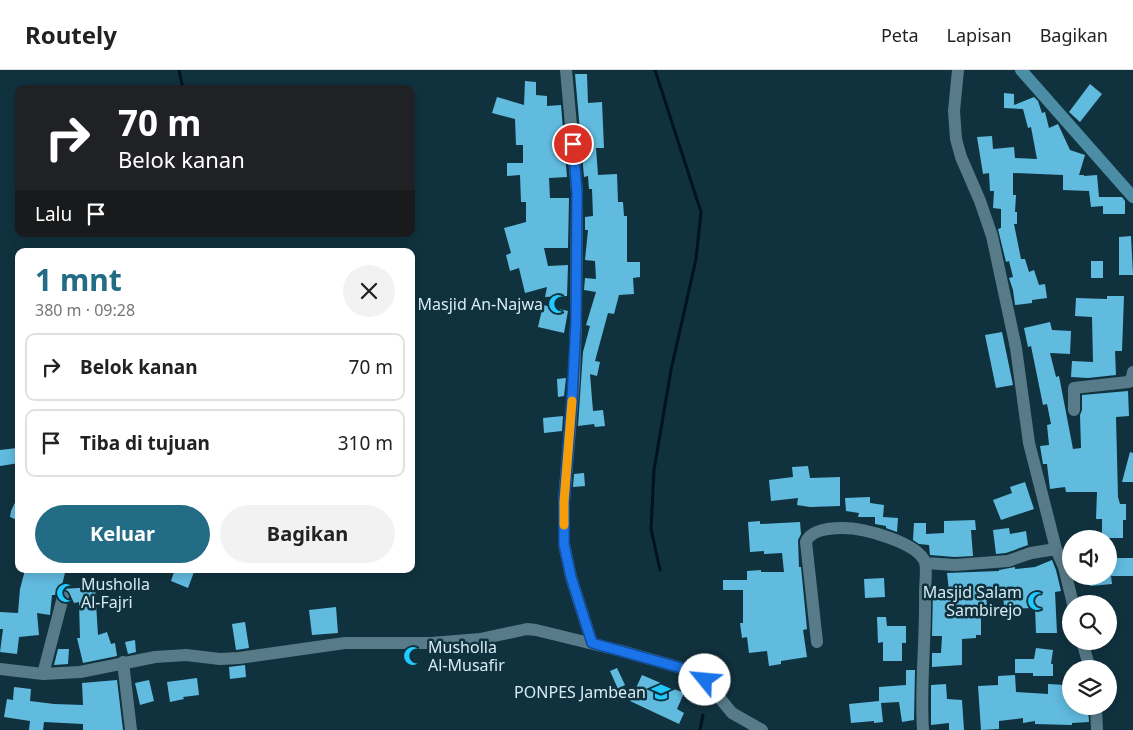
<!DOCTYPE html>
<html lang="id">
<head>
<meta charset="utf-8">
<style>
  :root { --surface:#fff; --page:#f2f2f2; --text:#222; --muted:#767676; --line:#e0e0e0; --accent:#226d85 }
  body { margin:0; font-family:"Noto Sans",sans-serif; background:var(--page); color:var(--text); height:100vh; display:flex; flex-direction:column; font-size:19px; white-space:nowrap }
  * { box-sizing:border-box; margin:0 }
  p { font-size:16px; color:var(--muted) }
  .icon { flex:none; width:28px; height:28px; fill:none; stroke:currentColor; stroke-width:2; stroke-linecap:round; stroke-linejoin:round }
  .map { position:relative; flex:1; overflow:hidden }
  .panel { position:absolute; left:15px; top:178px; width:400px; height:325px; display:flex; flex-direction:column; background:var(--surface); border-radius:10px; box-shadow:0 2px 12px #0003 }
  .panel>* { flex:none }
  .guide { position:absolute; left:15px; top:15px; width:400px; height:152px; border-radius:10px; box-shadow:0 2px 12px #0003; background:#202124; color:#fff; overflow:hidden }
  .controls { position:absolute; left:1062px; top:460px; display:grid; gap:10px }
  .controls a { display:grid; place-items:center; width:55px; height:55px; border-radius:50%; background:var(--surface); box-shadow:0 2px 12px #0003; font-size:25px }
  .pin { position:absolute; display:grid; place-items:center; width:42px; height:42px; color:#fff; margin:-21px; border:2px solid #fff; border-radius:50%; box-shadow:0 1px 5px #0007 }
  .me { position:absolute; width:55px; margin:-28px; rotate:298deg; stroke-linejoin:round; filter:drop-shadow(0 0 4px #0008) }
  .turn { display:flex; align-items:center; gap:18px; height:105px; padding:0 20px; font-size:22px }
  .turn .icon { width:65px; height:65px; stroke-width:2.5 }
  .turn b { display:block; font-size:35px; line-height:42px }
  .then { display:flex; align-items:center; height:48px; padding:0 20px; background:#0003; gap:10px; font-size:19px }
  .round { display:grid; place-items:center; flex:none; width:52px; height:52px; border-radius:26px; background:var(--page) }
  .summary { display:flex; align-items:center; justify-content:space-between; height:85px; padding:0 20px }
  h1 { font-size:30px; font-weight:700; line-height:38px; color:var(--accent) }
  .button { display:flex; gap:10px; margin-top:auto; padding:10px 20px }
  .button a { flex:1; height:58px; border-radius:30px; background:var(--accent); color:#fff; font-size:20px; font-weight:700; line-height:58px; text-align:center }
  .button a+a { background:var(--page); color:var(--text) }
  ul { padding:0; list-style:none }
  li { display:flex; align-items:center; gap:15px; height:68px; margin:0 10px 8px; padding:0 10px; border:2px solid var(--line); border-radius:10px }
  li div { flex:1 }
  li b { display:block; font-size:19px }
  li em { font-style:normal }
  header { display:flex; align-items:center; gap:30px; box-sizing:border-box; height:70px; padding:0 25px; background:var(--surface); border-bottom:1px solid var(--line) }
  header strong { font-size:24px }
  nav { display:flex; gap:28px; margin-inline-start:auto; font-size:18px }
  .map>svg:first-child { display:block }
  .lines { fill:none; stroke-linecap:round; stroke-linejoin:round }
  .stream { stroke:#00141f; stroke-width:3 }
  .building { fill:#61bbdf }
  .street { stroke:#587b89; stroke-width:12 }
  .secondary { stroke:#4b8da5; stroke-width:12 }
  .route-casing { stroke:#114b97; stroke-width:12 }
  .route { stroke:#1a73e8; stroke-width:9 }
  .slow { stroke:#f59e0b; stroke-width:9 }
  .labels { text-anchor:middle; stroke-width:5; stroke-linejoin:round; paint-order:stroke }
  .poi-label { font-size:16px; fill:#d8ebf3; stroke:#10323f; text-anchor:end }
</style>
</head>
<body>
<header>
<strong>Routely</strong>
<nav><a>Peta</a><a>Lapisan</a><a>Bagikan</a></nav>
</header>
<div class="map">
<svg width="1133" height="660" viewBox="0 0 1133 660">
  <rect width="100%" height="100%" fill="#10323f"/>
  <g class="lines">
    <path class="stream" d="M179 0 183 19
      M655 0 701 142 696 189 671 300 654 400 651 459 660 500
      M700 660 703 645"/>
  </g>
  <path class="building" d="M575 4H587L588 33 602 32 604 78H596L598 105 617 104 618 132H623L624 146H627V192H640V207L633 208 634 224 619 225 614 244 608 243 595 291 600 292 597 306 590 304 593 341 603 340 605 356 595 357 594 354 578 356 583 282 590 256 586 255 596 222 584 220 585 208 596 209 595 191 585 190 588 160H585V147L593 146 592 119H589L588 106 584 107Z
    M525 11 536 12V25L547 26V36L561 35 567 107 549 108 550 128H569L568 178H544L548 196 568 195 567 226 545 227 547 217 525 223 519 198 510 201 506 185 511 183 504 158 526 152V132H521L520 105 507 106V93H523V75H516L515 49 492 43 497 27 524 35Z
    M1090 14 1102 24 1080 52 1069 42Z
    M1004 23 1014 24V35L1034 27 1038 31 1042 43 1045 42 1049 58 1058 54 1070 80 1085 85 1079 105H1084V106L1097 105 1099 127H1122L1125 131V144H1103V136L1091 137 1089 121 1063 120V105L1013 103V125H1016L1015 142H1017V154H1014L1021 189H1025L1029 202 1034 200 1039 215 1045 214 1047 228 1032 230V233L1015 235 1013 220 1009 208 1013 207 1009 191 1006 192 998 159 1001 158V139L993 138 994 121H990L989 103 983 104 977 67 992 66 993 79 1014 77 1015 88 1037 89 1031 57 1028 58 1023 39 1004 38Z
    M1131 166 1133 205H1119V167Z
    M1091 191H1103V208H1091Z
    M1107 226H1124L1122 281H1115L1116 305 1088 308 1071 307 1072 291 1093 292 1092 247 1075 246 1076 228 1107 229Z
    M543 235 568 241 564 263 538 257Z
    M1050 252 1052 260 1071 261 1070 284 1050 283 1056 307 1059 306 1073 379 1081 378 1080 345 1082 340V325L1128 321 1129 346 1116 347 1118 427 1120 434H1126V450H1123V468H1102V449H1096L1097 422H1066L1065 417 1050 419 1047 394H1043L1040 376 1049 375 1047 355 1051 354 1047 334 1043 335 1031 276 1028 277 1024 258Z
    M1002 262 1013 315 996 318 985 265Z
    M566 308 564 326 558 327 557 309Z
    M563 346 562 361 544 363 543 348Z
    M17 378 19 393 0 396V380Z
    M1130 382 1133 383V412H1122Z
    M808 396 810 408 840 407V436L810 437 797 435 798 428 771 431 769 410 793 407 792 397Z
    M584 403 585 416 573 417 574 404Z
    M1025 412 1034 439 1001 450 993 430 1012 423 1010 417Z
    M19 424V451L10 447 11 441Z
    M870 427V433L884 435 883 447 898 448 897 462 886 458V456L875 454V447H858L859 443 846 441 845 428Z
    M975 450 976 460H971L973 486 955 487 930 485 929 475 919 474 913 470 914 453H926V464L944 463V451Z
    M760 451V454L800 452 801 464 798 470 799 497H801L807 559 803 560 807 587 781 591V594L769 596 767 581 749 583 747 567 742 568 740 553H743V520H723V510H747V501L761 500V502H784L782 483 764 484V481L750 482 748 452Z
    M1009 458 1010 464 1026 461 1028 475 1006 483 996 484 993 460Z
    M1109 488H1133V506H1109Z
    M1052 490 1056 500 1061 521 1055 522 1057 563H1036L1035 538 1004 539 1003 518 986 519 987 539H981V565H976V568L962 569V595L932 597V583H941L942 566H932L933 522 949 521 947 503 999 501V500L1015 497V499L1035 497Z
    M38 499H66L61 519 95 517 98 565 107 562 111 574 115 573 117 586 83 593 77 568H80L79 532 74 533 69 522 65 519 58 521 55 525H52L50 545 37 543 39 565 19 567 17 584 0 582 3 559H0V542L18 543 20 519 25 500 37 503Z
    M175 499H185L194 502 188 518 171 511Z
    M1090 506H1111L1112 514 1090 516Z
    M884 508 885 527 865 528 864 509Z
    M336 537 338 563 312 565 309 540Z
    M877 547H886L887 556H906V573H902V591H883V572L878 573Z
    M245 552 249 578 236 580 232 554Z
    M135 570 136 582 128 584 125 572Z
    M1036 578 1053 580 1051 594H1053V606H1033V603H1015V589H1034Z
    M58 579H69L68 594 54 595Z
    M245 595 246 607 230 609 229 597Z
    M617 598 625 615 618 619 610 601Z
    M906 600H915L914 650 902 652 899 632 881 633 883 652 874 653V651L851 653 849 634 879 631V617L906 615Z
    M642 605 684 623 677 639 684 643 679 654 630 631Z
    M1015 605 1016 622 1048 624V614L1065 615V620H1071V637L1088 638 1089 652 1072 653V655L1035 654V651L1023 653V648L999 651V659L981 660 978 616 998 615V606Z
    M197 608 199 625 183 627 184 629 170 632 167 612Z
    M117 610 123 660H83V654L44 652 43 660H29L30 651 4 647 7 629 13 630 14 617 31 619 30 631 54 634 83 635 82 613Z
    M149 610 154 631 140 635 135 613Z
    M946 614 947 629 962 630 964 660H949V653L931 655V615Z"/>
  <g class="lines">
    <path class="street" d="M566 0 577 122 576 252 574 310 564 431V474L571 507 592 573
      M958 0 954 41 956 69 961 87 980 131 992 166 1016 278 1029 373 1056 479 1064 497 1073 534
      M1074 340V318L1128 312 1131 311 1133 302
      M925 493 955 495 1008 491 1031 483 1056 479
      M1082 571 1090 599
      M817 572 806 472C811 459 831 458 843 458 863 458 917 472 925 492 927 498 925 516 925 523 926 569 920 614 923 660
      M123 592 131 660
      M0 599 43 604 80 602 155 587 186 585 220 589 239 588 345 573H431L480 569 527 559 536 560 618 580 685 599 705 610 732 643 762 660
      M43 604 63 527
      M1096 636 1097 660"/>
    <path class="secondary" d="M1021 0 1133 127"/>
  </g>
  <g class="lines">
    <g class="route-casing">
      <path id="route" d="M573 74 577 122 576 252 572 329 564 432V474L571 507 592 573 685 599 705 610"/>
    </g>
    <use href="#route" class="route"/>
    <path class="slow" d="M564 455V432L572 331"/>
  </g>
  <defs>
    <g id="mosque-bare" transform="scale(1.5)"><path d="M3.5-4.9A6 6 0 1 0 3.5 4.9A5 5 0 1 1 3.5-4.9Z" fill="#22c9fe" stroke="#10323f" stroke-width="2.5" paint-order="stroke"/></g>
    <g id="school-bare" transform="scale(1.5)"><path d="M0-5L7-2L0 1L-7-2ZM-4 1L0 2.5L4 1V4Q0 6-4 4Z" fill="#22c9fe" stroke="#10323f" stroke-width="2.5" paint-order="stroke"/></g>
  </defs>
  <g fill-rule="evenodd">
    <use href="#mosque-bare" x="558" y="234"/>
    <use href="#mosque-bare" x="66" y="523"/>
    <use href="#mosque-bare" x="1037" y="531"/>
    <use href="#mosque-bare" x="413" y="586"/>
    <use href="#school-bare" x="661" y="622"/>
  </g>
  <g class="labels">
    <g class="poi-label">
      <text x="543" y="240">Masjid An-Najwa</text>
      <text x="81" y="520" text-anchor="start">Musholla<tspan x="81" dy="18">Al-Fajri</tspan></text>
      <text x="1022" y="528">Masjid Salam<tspan x="1022" dy="18">Sambirejo</tspan></text>
      <text x="428" y="583" text-anchor="start">Musholla<tspan x="428" dy="18">Al-Musafir</tspan></text>
      <text x="646" y="628">PONPES Jambean</text>
    </g>
  </g>
</svg>
<div class="controls">
<a><svg class="icon" aria-label="sound" viewBox="0 0 24 24"><path d="M4 9h4l5-4v14l-5-4H4zM17 9q2 3 0 6"/></svg></a>
<a><svg class="icon" aria-label="search" viewBox="0 0 24 24"><circle cx="10" cy="10" r="6"/><path d="M15 15l6 6"/></svg></a>
<a><svg class="icon" aria-label="layers" viewBox="0 0 24 24"><path d="M12 4l9 5-9 5-9-5zM3 14l9 5 9-5"/></svg></a>
</div>
<div class="pin" style="left:573px;top:74px;background:#d93025"><svg class="icon" aria-label="arrive" viewBox="0 0 24 24"><path d="M6 21V4h12l-3 4 3 4H6"/></svg></div>
<svg class="me" style="left:705px;top:610px" viewBox="-20 -20 40 40"><circle r="19" fill="#fff"/><path d="M0-13L10 11 0 6-10 11z" fill="#1a73e8"/></svg>
<div class="guide">
<div class="turn"><svg class="icon" aria-label="right" viewBox="0 0 24 24"><path d="M7 20v-9h11M14 6l5 5-5 5"/></svg><div><b>70 m</b>Belok kanan</div></div>
<div class="then">Lalu<svg class="icon" aria-label="arrive" viewBox="0 0 24 24"><path d="M6 21V4h12l-3 4 3 4H6"/></svg></div>
</div>
<section class="panel">
<div class="summary"><div><h1>1 mnt</h1><p>380 m · 09:28</p></div><a class="round"><svg class="icon" aria-label="close" viewBox="0 0 24 24"><path d="M6 6l12 12M18 6L6 18"/></svg></a></div>
<ul>
<li><svg class="icon" aria-label="right" viewBox="0 0 24 24"><path d="M7 20v-9h11M14 6l5 5-5 5"/></svg><div><b>Belok kanan</b></div><em>70 m</em></li>
<li><svg class="icon" aria-label="arrive" viewBox="0 0 24 24"><path d="M6 21V4h12l-3 4 3 4H6"/></svg><div><b>Tiba di tujuan</b></div><em>310 m</em></li>
</ul>
<div class="button"><a>Keluar</a><a>Bagikan</a></div>
</section>
</div>
</body>
</html>
